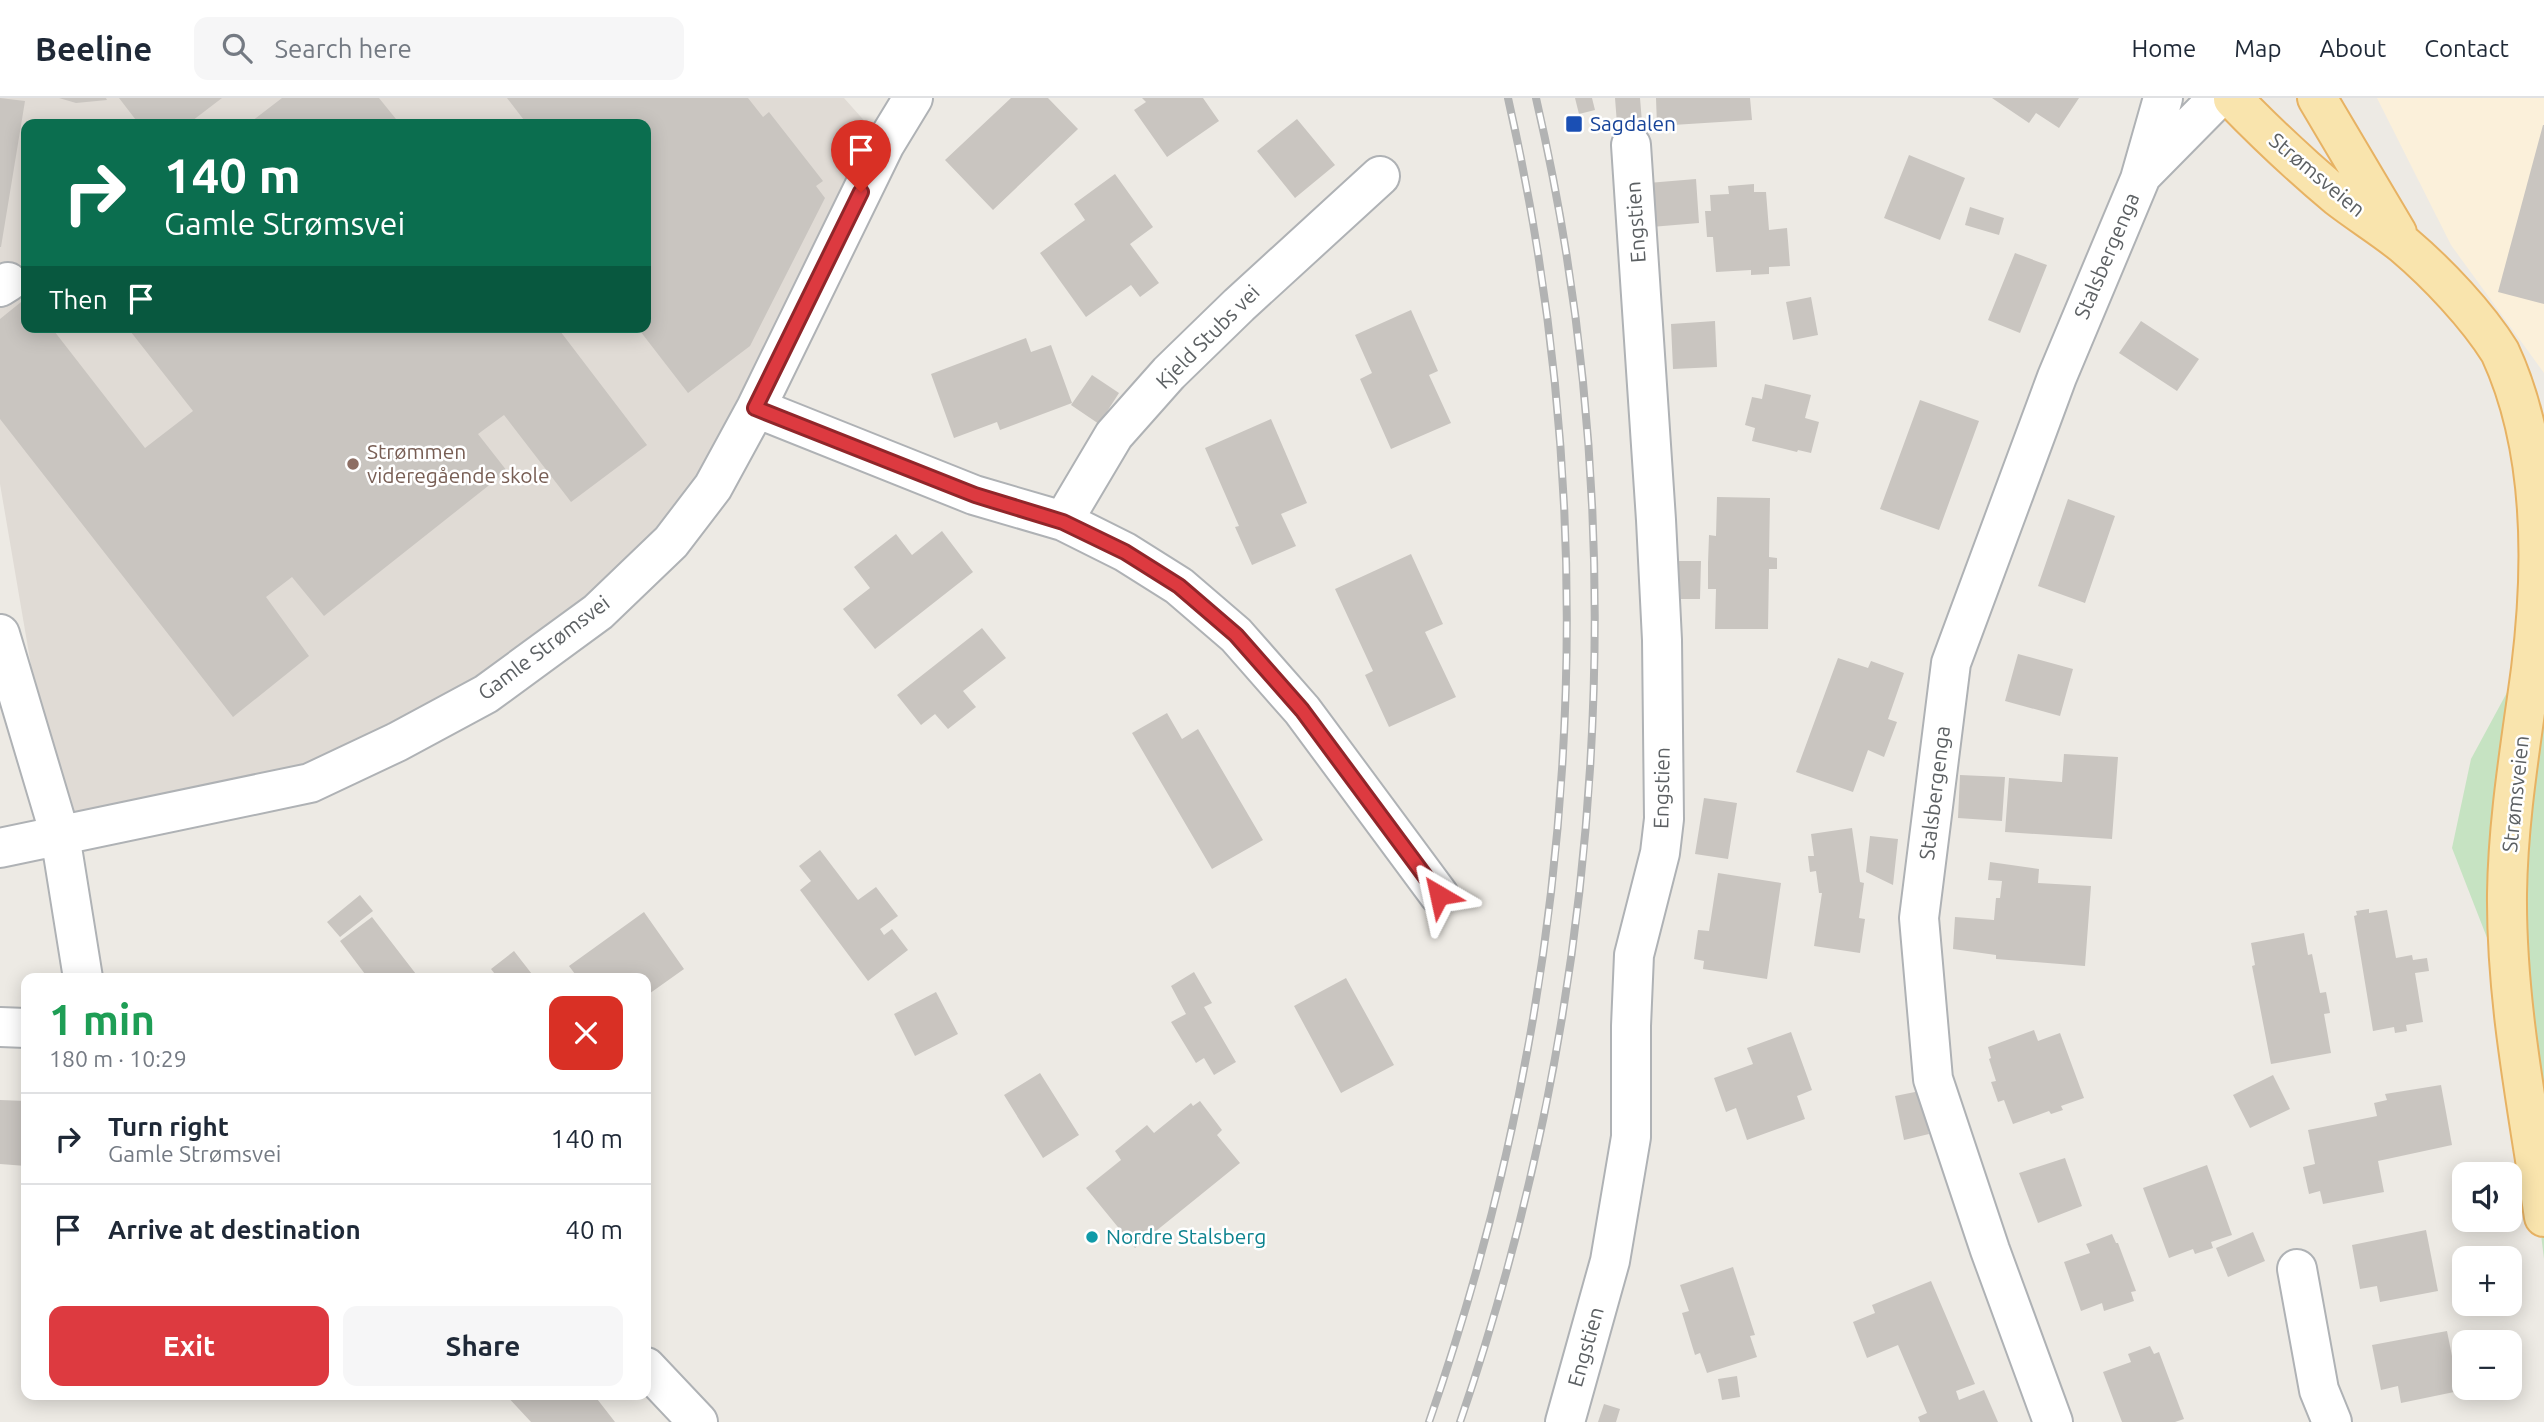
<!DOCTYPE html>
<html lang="en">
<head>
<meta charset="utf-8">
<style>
  :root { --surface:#fff; --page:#f6f6f7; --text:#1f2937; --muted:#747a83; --line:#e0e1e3; --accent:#dd3a40 }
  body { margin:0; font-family:Ubuntu,sans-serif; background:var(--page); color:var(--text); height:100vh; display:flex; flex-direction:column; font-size:26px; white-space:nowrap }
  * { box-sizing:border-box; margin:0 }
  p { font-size:23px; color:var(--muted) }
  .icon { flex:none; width:38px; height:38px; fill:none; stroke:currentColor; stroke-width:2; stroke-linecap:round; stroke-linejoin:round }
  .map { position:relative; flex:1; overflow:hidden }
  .sheet { position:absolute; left:21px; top:875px; width:630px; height:427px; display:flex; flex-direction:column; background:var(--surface); border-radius:14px; box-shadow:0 4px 18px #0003 }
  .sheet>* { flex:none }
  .banner { position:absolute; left:21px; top:21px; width:630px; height:214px; border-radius:14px; box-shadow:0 4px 18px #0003; background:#0b6e4f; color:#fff; overflow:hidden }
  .buttons { position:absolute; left:2452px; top:1064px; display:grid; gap:14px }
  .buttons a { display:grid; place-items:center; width:70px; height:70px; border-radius:14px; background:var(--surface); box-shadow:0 4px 18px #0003; font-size:35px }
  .pin { position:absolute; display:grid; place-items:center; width:60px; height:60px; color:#fff; margin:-72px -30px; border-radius:50% 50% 50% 0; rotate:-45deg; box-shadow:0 0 7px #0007 }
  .pin .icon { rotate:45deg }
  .me { position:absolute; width:77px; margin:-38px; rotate:324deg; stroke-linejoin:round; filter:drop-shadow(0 0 5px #0008) }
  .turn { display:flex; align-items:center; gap:24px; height:147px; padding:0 28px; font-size:32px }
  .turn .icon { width:91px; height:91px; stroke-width:2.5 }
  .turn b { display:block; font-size:49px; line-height:60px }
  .then { display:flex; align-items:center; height:66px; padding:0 28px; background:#0003; gap:14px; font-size:26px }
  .round { display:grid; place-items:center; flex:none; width:74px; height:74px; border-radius:14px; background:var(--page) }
  .headline { display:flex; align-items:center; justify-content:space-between; height:119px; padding:0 28px }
  h1 { font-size:42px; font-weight:600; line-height:52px; color:#1e9e55 }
  .action { display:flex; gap:14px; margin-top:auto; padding:14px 28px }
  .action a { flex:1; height:80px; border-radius:14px; background:var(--accent); color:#fff; font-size:28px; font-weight:600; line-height:80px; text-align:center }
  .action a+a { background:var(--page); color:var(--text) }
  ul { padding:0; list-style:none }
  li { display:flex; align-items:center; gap:21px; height:91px; padding:0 28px; border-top:2px solid var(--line) }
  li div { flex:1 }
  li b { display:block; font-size:26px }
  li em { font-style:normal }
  header { display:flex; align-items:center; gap:42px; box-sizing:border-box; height:98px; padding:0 35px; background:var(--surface); border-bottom:2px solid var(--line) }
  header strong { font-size:33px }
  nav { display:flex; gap:38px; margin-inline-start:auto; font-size:24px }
  .search { width:490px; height:63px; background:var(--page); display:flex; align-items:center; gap:18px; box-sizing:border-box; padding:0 24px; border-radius:14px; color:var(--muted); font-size:26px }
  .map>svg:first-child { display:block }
  .commercial { fill:#fbf0da }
  .education { fill:#e0dbd5; fill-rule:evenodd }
  .green { fill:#c6e3c2 }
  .building { fill:#c9c5c0 }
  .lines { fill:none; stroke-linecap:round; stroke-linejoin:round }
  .minor-casing { stroke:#afb2b5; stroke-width:42 }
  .major-casing { stroke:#e7b263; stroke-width:42 }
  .minor { stroke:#fff; stroke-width:38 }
  .major { stroke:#f9e4ad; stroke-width:38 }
  .rail-casing { stroke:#b2b3b3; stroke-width:8 }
  .rail { stroke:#fff; stroke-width:5; stroke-dasharray:16; stroke-linecap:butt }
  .route-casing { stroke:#90262a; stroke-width:18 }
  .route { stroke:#dd3a40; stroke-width:12 }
  .transit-dot { fill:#1a4fb4; stroke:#fff; stroke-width:2.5 }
  .education-dot { fill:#8d6e63; stroke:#fff; stroke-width:2.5 }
  .culture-dot { fill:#0f9aa8; stroke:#fff; stroke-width:2.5 }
  .labels { text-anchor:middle; stroke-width:5; stroke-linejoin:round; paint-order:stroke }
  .transit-label { font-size:21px; fill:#164399; stroke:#fff; text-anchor:start }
  .street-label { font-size:21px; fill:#5c6063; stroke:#fff }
  .education-label { font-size:21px; fill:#785e54; stroke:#fff; text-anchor:start }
  .culture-label { font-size:21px; fill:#0d838f; stroke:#fff; text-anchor:start }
</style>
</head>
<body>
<header>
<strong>Beeline</strong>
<div class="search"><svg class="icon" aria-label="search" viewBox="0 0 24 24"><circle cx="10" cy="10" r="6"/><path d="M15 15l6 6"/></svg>Search here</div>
<nav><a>Home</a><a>Map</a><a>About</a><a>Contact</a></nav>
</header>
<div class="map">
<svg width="2544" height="1324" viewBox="0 0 2544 1324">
  <rect width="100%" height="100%" fill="#edeae4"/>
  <path class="commercial" d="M2377 0H2544V275L2451 147Z"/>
  <path class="education" d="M0 0H844L885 46 721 345 598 514 310 685 60 737 0 386ZM26 26H646V229H26Z"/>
  <path class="green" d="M2544 526V1161L2538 1112 2491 850 2452 750 2471 661Z"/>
  <path class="building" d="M0 0 25 3 1 149H0Z
    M59 0H106L107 2 76 5Z
    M119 0H222L188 26H139Z
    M282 0H379L400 26H248Z
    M507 0H748L763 19 769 14 823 83 816 88 825 100 750 248 688 295 637 229H646V26H527Z
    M1011 0H1048L1078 31 993 112 945 62Z
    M1142 0H1203L1219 23 1167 59 1134 12 1146 4Z
    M1575 0H1592L1595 12 1579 16Z
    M1615 0H1640L1642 24 1617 26Z
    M1656 0H1750L1752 22 1657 28Z
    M1992 0H2079L2059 30 2036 15 2029 25Z
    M1297 21 1335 67 1295 100 1257 53Z
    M2543 27H2544V206L2498 194Z
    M1909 57 1965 80 1940 142 1884 120Z
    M1115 76 1153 129 1130 146 1159 185 1140 199 1131 187 1086 219 1040 155 1085 122 1074 106Z
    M1696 81 1699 125 1651 129 1648 85Z
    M1754 86V94H1766L1769 132 1787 130 1790 168 1769 169V176L1751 177V172L1716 174 1713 139H1707L1705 113H1711L1710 97 1729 96 1728 88Z
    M1970 109 2004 120 1999 137 1965 127Z
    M2015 155 2047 167 2020 235 1988 222Z
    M1811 199 1818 237 1793 242 1786 204Z
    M26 200V229H51L145 350 193 313 127 229H557L647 347 571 404 504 317 478 336 507 373 324 518 292 479 266 499 309 558 233 619 0 321V221Z
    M1411 212 1438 273 1429 277 1451 325 1391 351 1360 281 1372 275 1355 237Z
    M1715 223 1717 269 1673 271 1671 226Z
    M2141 223 2199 261 2177 293 2119 255Z
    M1026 240 1031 254 1051 247 1072 305 1000 332 997 324 954 340 931 276Z
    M1092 277 1119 295 1099 326 1071 307Z
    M1765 286 1811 297 1805 320 1819 324 1811 355 1798 352 1797 354 1752 343 1755 330 1745 327 1752 299 1762 301Z
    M1920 302 1979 323 1939 432 1880 411Z
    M1271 321 1307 405 1281 416 1296 448 1252 467 1235 429 1239 428 1205 350Z
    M1717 399 1770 400 1769 459 1777 460V471H1769L1768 531H1715L1716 491H1708V465L1709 437 1716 438Z
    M2068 401 2115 418 2085 505 2038 488Z
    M942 433 973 474 875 551 843 511 870 490 854 469 896 436 912 457Z
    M1411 456 1443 526 1425 534 1456 599 1389 629 1365 577 1373 573 1335 491Z
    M1676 463H1701L1700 501H1675Z
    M982 530 1006 560 963 593 976 609 948 631 935 616 921 627 897 597Z
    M2018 556 2073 571 2060 618 2005 603Z
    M1838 560 1868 570 1871 563 1904 575 1888 621 1897 624 1884 659 1868 652 1853 694 1796 674Z
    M1167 615 1182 641 1198 631 1263 742 1212 771 1132 635Z
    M2064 656 2118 659 2112 741 2005 734 2009 680 2062 684Z
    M1960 677 2005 679 2002 723 1958 720Z
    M1704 700 1737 705 1728 761 1695 756Z
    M1852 730 1860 784 1864 785 1859 820 1865 821 1860 855 1814 848 1822 795H1819L1816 773 1810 774 1808 758H1814L1811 736Z
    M1870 738 1898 741 1893 787 1866 774Z
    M820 752 858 802 876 789 898 818 880 831 884 837 892 831 908 852 868 883 800 792 811 783 799 768Z
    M1990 764 2039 771 2038 785 2091 788 2085 868 1996 861V857L1953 851 1955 819 1994 822 1996 800H2000L2002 783 1988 782Z
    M1718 775 1781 785 1767 881 1703 871 1704 863 1694 861 1698 832 1709 833Z
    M360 797 373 813 340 839 327 824Z
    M2369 811V815L2387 812 2396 860 2412 857 2413 862 2427 860 2429 873 2415 875 2423 924 2406 927 2407 933 2395 935 2394 929 2373 933 2354 818 2357 817 2356 813Z
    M644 814 684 871 646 898V880H578L569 868Z
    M372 819 419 880H368L340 843Z
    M2304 835 2308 857 2312 856 2320 895 2326 894 2330 915 2324 916 2331 955 2271 966 2252 868 2255 867 2251 845Z
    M514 853 535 880H498L491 871Z
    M1194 874 1212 905 1204 909 1236 964 1214 977 1204 960 1196 965 1171 924 1186 916 1171 888Z
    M1346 880 1394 967 1341 995 1294 908Z
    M936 894 958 936 915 958 894 916Z
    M2034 932 2038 943 2060 935 2084 1000 2061 1008 2063 1012 2051 1016 2049 1013 2013 1026 2004 1002 1998 1004 1991 984 1996 983 1989 961 1991 960 1988 949Z
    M1791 934 1812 992 1797 998 1805 1021 1747 1042 1736 1010 1726 1014 1714 980 1753 966 1747 950Z
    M1040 975 1079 1037 1043 1060 1004 997Z
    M2273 977 2290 1011 2250 1030 2233 997Z
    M2441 987 2452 1047 2378 1063 2384 1094 2323 1106 2320 1093 2309 1096 2303 1069 2315 1066 2308 1032 2377 1018 2374 1005 2387 1002 2385 996Z
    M1920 993 1929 1036 1904 1042 1895 998Z
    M0 1002 26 1003V1068L0 1066Z
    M1200 1003 1222 1032 1217 1037 1240 1065 1135 1150 1086 1090 1121 1062 1115 1053 1147 1027 1154 1035 1191 1005 1193 1008Z
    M2065 1060 2082 1108 2038 1125 2019 1075Z
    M2207 1067 2232 1137 2211 1144 2213 1150 2195 1156 2193 1151 2169 1160 2143 1090Z
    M2426 1132 2438 1193 2380 1204 2377 1188 2360 1191 2352 1147Z
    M2253 1134 2265 1163 2228 1179 2216 1150Z
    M2112 1136 2116 1145H2118L2136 1193 2131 1194 2134 1203 2104 1213 2102 1205 2081 1213 2064 1164 2090 1155 2086 1146Z
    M1733 1169 1755 1237 1750 1238 1757 1259 1707 1275 1700 1255 1695 1257 1682 1215 1689 1213 1680 1187Z
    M1931 1183 1975 1286 1956 1293 1959 1302 1984 1292 1998 1324H1920L1918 1319 1927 1315 1898 1247 1867 1260 1853 1224 1875 1215 1872 1207Z
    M2447 1233 2459 1293 2401 1305 2398 1288 2381 1292 2372 1247Z
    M2150 1248 2154 1256 2159 1254 2184 1321 2175 1324H2122L2103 1274 2131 1264 2128 1256Z
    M1737 1278 1740 1299 1722 1302 1718 1281Z
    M506 1297H594L615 1324H531Z
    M1604 1306 1620 1311 1616 1324H1598Z"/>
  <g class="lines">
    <g class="minor-casing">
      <path id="minor" d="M2143 76 2217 1
        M0 189 8 184
        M756 310 974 397 1063 423 1125 454 1179 488 1236 537 1302 612 1439 797
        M1063 423 1114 337 1169 275 1239 207 1380 78
        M0 536 60 737 83 880
        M0 750 310 685 397 644 486 596 598 514 671 444 713 389 756 310 885 46 913 0
        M0 929 26 930
        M2297 1171 2319 1292 2332 1324
        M646 1269 698 1324
        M1565 1324 1610 1163 1631 1039V928L1634 857 1660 755 1664 721 1662 542 1656 422 1631 47
        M2053 1324 1990 1152 1933 981 1919 820 1951 565 2057 279 2140 81 2163 0"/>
    </g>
    <g class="major-casing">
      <path id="major" d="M2317 0 2397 135
        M2233 1C2266 35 2301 68 2338 99 2360 116 2383 130 2404 147 2437 175 2477 217 2500 254 2544 349 2544 466 2531 571 2521 646 2508 720 2507 796 2506 904 2528 1012 2544 1119"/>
    </g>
    <use href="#minor" class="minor"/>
    <use href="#major" class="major"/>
    <g class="rail-casing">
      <path id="rail" d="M1429 1324C1578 896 1609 443 1508 0
        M1460 1324C1605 902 1637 436 1536 0"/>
    </g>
    <use href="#rail" class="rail"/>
  </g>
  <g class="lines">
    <g class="route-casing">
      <path id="route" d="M861 94 755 310 975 397 1063 424 1125 454 1179 488 1236 537 1302 612 1439 797"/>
    </g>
    <use href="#route" class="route"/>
  </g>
  <rect class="transit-dot" x="1565" y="17" width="18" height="18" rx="3.5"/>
  <circle class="education-dot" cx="353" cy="366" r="7"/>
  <circle class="culture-dot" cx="1092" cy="1139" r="7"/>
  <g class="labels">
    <g class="transit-label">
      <text x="1590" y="33">Sagdalen</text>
    </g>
    <g class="street-label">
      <text transform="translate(2317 77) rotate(40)" y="7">Strømsveien</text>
      <text transform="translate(1636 124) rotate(-94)" y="7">Engstien</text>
      <text transform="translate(2107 158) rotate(-67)" y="7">Stalsbergenga</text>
      <text transform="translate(1208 239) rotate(-45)" y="7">Kjeld Stubs vei</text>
      <text transform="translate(544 550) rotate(-37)" y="7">Gamle Strømsvei</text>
      <text transform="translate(1662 690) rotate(-89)" y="7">Engstien</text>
      <text transform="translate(1935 695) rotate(-83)" y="7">Stalsbergenga</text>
      <text transform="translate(2516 696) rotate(-84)" y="7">Strømsveien</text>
      <text transform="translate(1586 1249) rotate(-74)" y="7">Engstien</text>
    </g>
    <g class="education-label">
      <text x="367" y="361">Strømmen<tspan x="367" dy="24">videregående skole</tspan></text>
    </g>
    <g class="culture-label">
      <text x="1106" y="1146">Nordre Stalsberg</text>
    </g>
  </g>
</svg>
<div class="buttons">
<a><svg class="icon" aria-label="sound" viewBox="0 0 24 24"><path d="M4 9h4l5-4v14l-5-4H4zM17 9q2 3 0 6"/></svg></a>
<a>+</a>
<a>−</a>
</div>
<div class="pin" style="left:861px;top:94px;background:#d93025"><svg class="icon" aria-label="arrive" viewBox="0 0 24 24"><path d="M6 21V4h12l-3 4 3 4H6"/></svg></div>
<svg class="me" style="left:1439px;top:797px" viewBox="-20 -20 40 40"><path d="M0-17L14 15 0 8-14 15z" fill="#dd3a40" stroke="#fff" stroke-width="4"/></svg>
<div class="banner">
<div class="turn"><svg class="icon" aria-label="right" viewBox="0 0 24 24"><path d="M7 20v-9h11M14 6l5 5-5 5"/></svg><div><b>140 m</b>Gamle Strømsvei</div></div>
<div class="then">Then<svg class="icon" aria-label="arrive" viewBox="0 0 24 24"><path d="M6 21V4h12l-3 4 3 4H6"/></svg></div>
</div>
<section class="sheet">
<div class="headline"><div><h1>1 min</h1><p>180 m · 10:29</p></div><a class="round" style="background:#d93025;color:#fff"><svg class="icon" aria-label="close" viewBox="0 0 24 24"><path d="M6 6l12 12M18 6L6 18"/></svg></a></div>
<ul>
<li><svg class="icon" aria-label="right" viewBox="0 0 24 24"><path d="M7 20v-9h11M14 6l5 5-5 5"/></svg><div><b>Turn right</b><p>Gamle Strømsvei</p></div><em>140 m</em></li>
<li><svg class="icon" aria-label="arrive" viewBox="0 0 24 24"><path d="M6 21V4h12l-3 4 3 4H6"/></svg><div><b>Arrive at destination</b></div><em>40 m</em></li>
</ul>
<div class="action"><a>Exit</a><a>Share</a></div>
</section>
</div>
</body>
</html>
